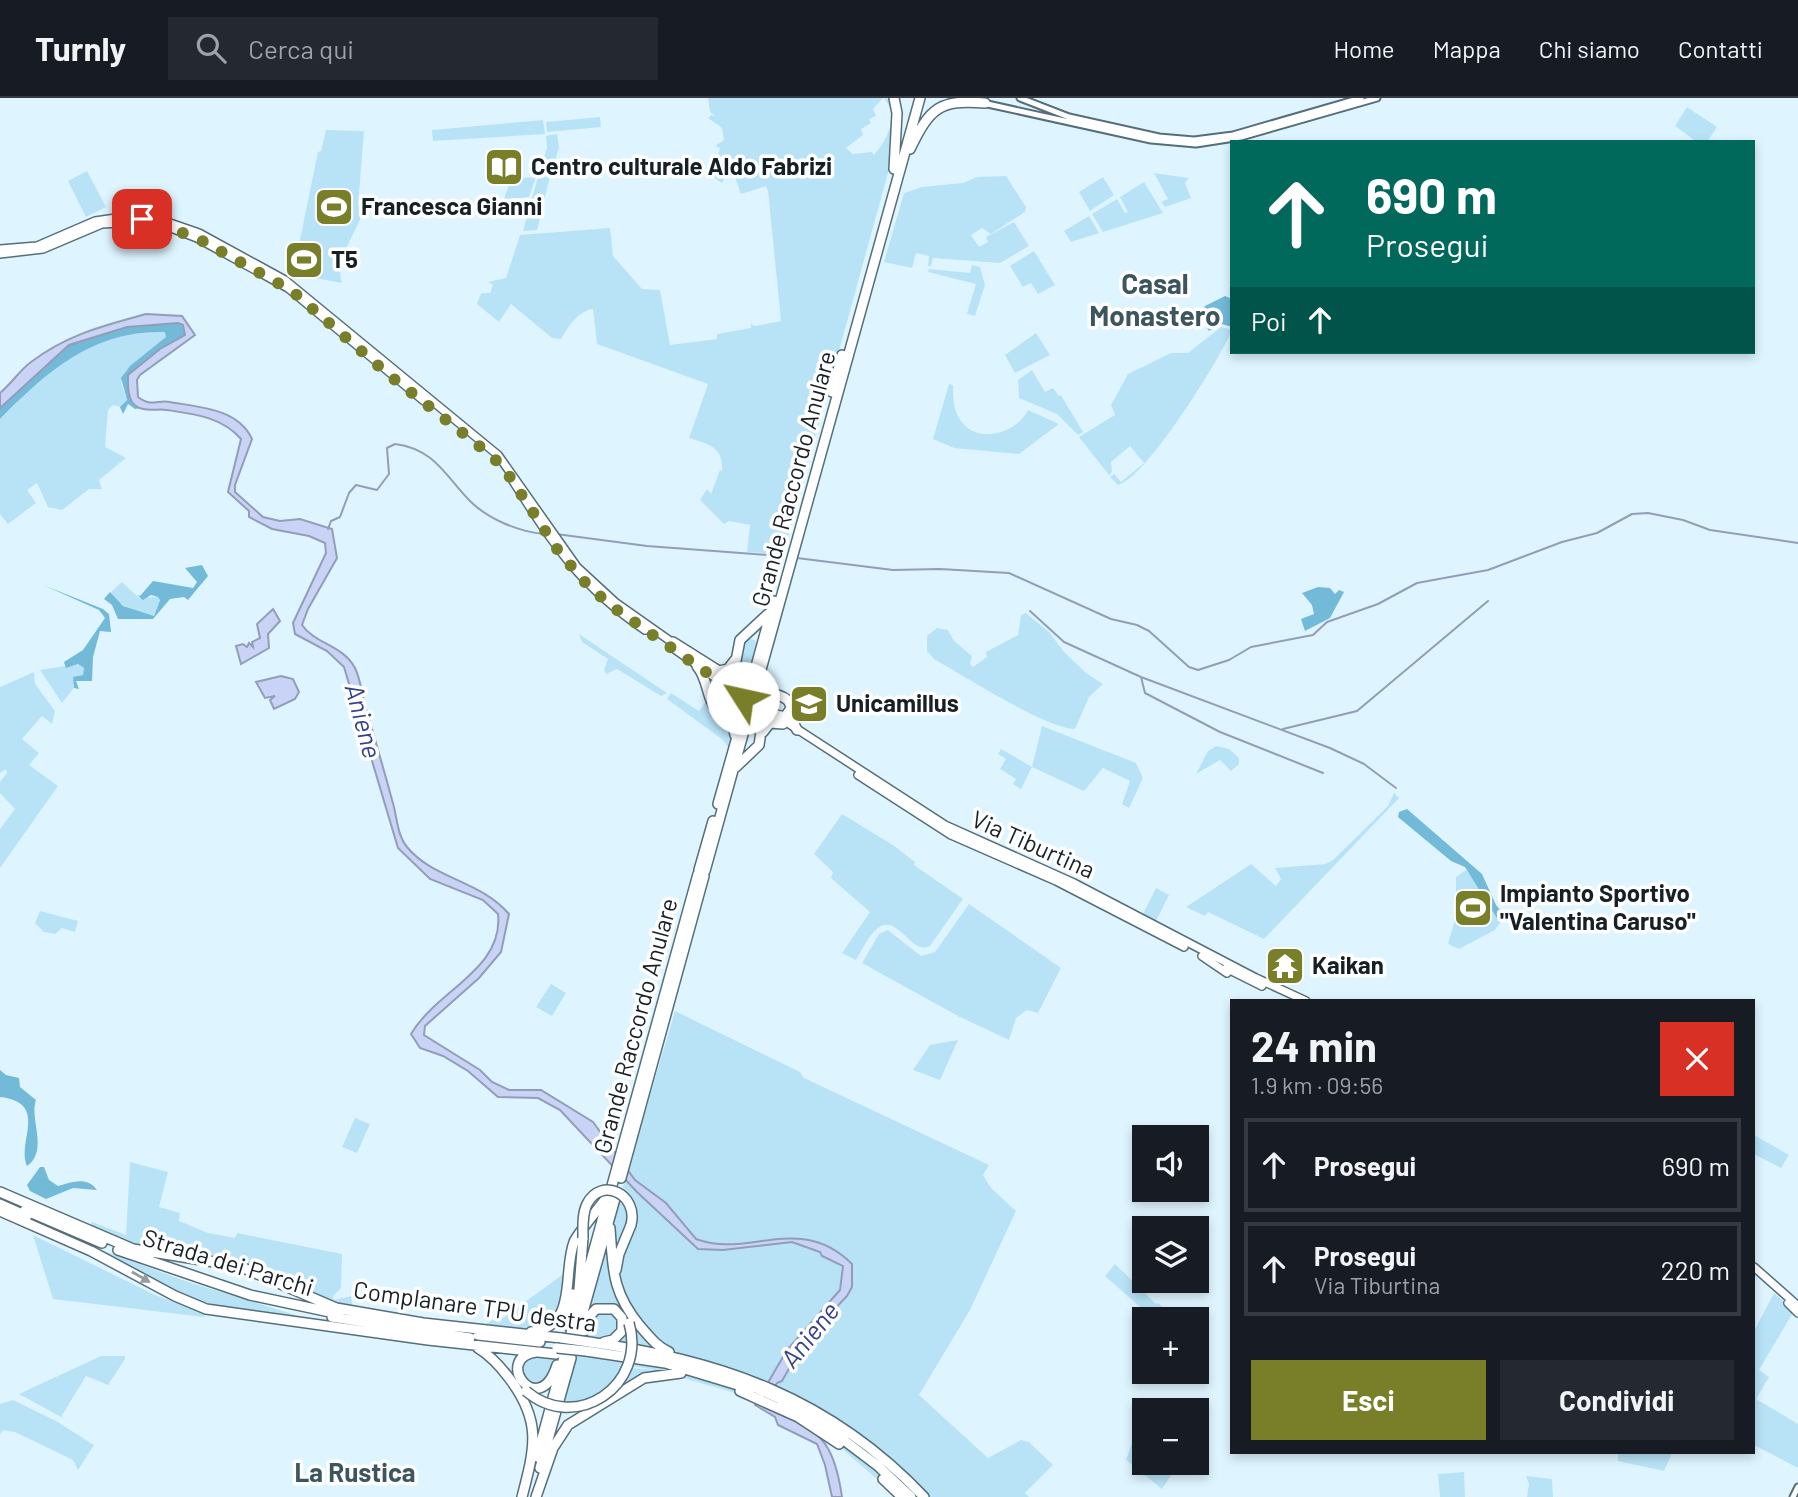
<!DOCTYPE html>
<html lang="it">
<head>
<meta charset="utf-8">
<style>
  :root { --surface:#171b24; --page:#242831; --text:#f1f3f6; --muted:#9ea1a6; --line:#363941; --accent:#797e28 }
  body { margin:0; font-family:Barlow,sans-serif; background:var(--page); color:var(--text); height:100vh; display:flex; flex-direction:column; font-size:26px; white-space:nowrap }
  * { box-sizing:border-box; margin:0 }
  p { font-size:23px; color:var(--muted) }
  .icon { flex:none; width:38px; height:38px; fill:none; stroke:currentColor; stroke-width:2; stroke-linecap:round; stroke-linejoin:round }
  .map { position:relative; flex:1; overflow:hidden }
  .details { position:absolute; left:1230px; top:901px; width:525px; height:455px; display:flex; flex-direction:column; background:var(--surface); border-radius:0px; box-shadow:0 4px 10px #0003 }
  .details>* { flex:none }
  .banner { position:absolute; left:1230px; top:42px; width:525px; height:214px; border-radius:0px; box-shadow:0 4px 10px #0003; background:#00695c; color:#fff; overflow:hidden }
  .tools { position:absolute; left:1132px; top:1027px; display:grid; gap:14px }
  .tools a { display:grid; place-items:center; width:77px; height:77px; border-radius:0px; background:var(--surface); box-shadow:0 4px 10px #0003; font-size:35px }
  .pin { position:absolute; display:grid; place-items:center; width:60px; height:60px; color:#fff; margin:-30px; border-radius:14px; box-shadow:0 4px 10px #0006 }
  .me { position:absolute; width:77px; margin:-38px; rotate:305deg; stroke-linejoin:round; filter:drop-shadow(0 0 5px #0008) }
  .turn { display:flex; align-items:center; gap:24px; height:147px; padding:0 21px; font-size:32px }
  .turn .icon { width:91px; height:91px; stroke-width:2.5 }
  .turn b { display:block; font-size:49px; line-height:60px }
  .then { display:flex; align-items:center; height:66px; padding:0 21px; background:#0003; gap:14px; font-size:26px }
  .round { display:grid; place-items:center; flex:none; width:74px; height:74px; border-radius:0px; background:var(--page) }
  .summary { display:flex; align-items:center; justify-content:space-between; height:119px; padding:0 21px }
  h1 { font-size:42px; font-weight:700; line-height:52px }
  .cta { display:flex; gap:14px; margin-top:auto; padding:14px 21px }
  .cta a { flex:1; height:80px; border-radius:0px; background:var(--accent); color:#fff; font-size:28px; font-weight:700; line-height:80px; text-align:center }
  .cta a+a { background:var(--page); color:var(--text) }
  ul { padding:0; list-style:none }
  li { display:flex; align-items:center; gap:21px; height:94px; margin:0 14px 10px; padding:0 7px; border:4px solid var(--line); border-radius:0px }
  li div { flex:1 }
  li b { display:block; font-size:26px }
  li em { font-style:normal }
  header { display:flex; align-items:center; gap:42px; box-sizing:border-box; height:98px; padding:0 35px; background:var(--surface); border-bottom:2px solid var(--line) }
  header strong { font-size:33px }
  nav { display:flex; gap:38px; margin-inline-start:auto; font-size:24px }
  .search { width:490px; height:63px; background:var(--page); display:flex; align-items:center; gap:18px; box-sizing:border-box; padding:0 24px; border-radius:0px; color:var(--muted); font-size:26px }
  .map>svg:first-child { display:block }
  .green { fill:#b8e3f7 }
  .forest { fill:#73b9d8 }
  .water { fill:#c9d3f6; stroke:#939db7; stroke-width:2 }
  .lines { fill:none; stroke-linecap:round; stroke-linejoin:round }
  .stream { stroke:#939db7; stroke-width:2 }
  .secondary-casing { stroke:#556e79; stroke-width:9 }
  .primary-casing { stroke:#556e79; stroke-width:10 }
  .highway-casing { stroke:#556e79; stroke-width:12 }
  .secondary { stroke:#fff; stroke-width:5 }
  .primary { stroke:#fff; stroke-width:7 }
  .highway { stroke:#fff; stroke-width:9 }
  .highway-bridge-casing { stroke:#556e79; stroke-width:12; stroke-linecap:butt }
  .highway-bridge { stroke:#fff; stroke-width:9 }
  .oneway { fill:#969b9d }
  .route { stroke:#797e28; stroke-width:12; stroke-dasharray:0 21.6 }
  .labels { text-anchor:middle; stroke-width:7; stroke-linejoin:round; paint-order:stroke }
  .poi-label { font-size:24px; font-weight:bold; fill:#162025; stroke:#fff; text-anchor:start }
  .street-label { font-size:24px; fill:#162025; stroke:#fff }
  .water-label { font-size:26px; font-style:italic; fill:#374287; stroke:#fff }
  .neighbourhood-label { font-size:26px; font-weight:bold; fill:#3c555f; stroke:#fff }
  .quarter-label { font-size:28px; font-weight:bold; fill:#3c555f; stroke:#fff }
</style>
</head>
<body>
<header>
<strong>Turnly</strong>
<div class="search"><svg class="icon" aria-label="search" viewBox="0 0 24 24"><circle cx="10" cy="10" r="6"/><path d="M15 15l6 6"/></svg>Cerca qui</div>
<nav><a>Home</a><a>Mappa</a><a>Chi siamo</a><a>Contatti</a></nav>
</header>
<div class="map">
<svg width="1798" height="1399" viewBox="0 0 1798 1399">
  <rect width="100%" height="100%" fill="#def5ff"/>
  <path class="green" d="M708 0H883L873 11 876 18 869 21 871 25 861 31 863 37 846 50 853 56 872 54 874 57C888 41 899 18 884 0L893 2 891 64 783 456 747 454 750 427 729 423 724 426 700 402 707 391 711 396 720 372 722 373C724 349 708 346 689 340L708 286 597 246 593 211C578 213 568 229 561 241L552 240 511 206 499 224 477 206 481 195H490L493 187 488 184 506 180 520 137 610 130 613 158 642 191 660 192 670 247 717 241V236L751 230V226L755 228 781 223 768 93 766 88 741 96 733 74H728L722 85 707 75 714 73 720 50 715 48 724 42 722 30 708 20 711 17 716 19 710 14Z
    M1687 9 1717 29 1707 44H1697L1675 28Z
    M600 19 601 29 547 34 546 24Z
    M543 22 545 36 433 43 432 32Z
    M326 32 364 33 358 107 365 109C357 134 334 162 342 185L293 176 318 54 321 53Z
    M557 36 559 49 552 74 539 75 547 50 546 38Z
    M87 73 106 109 86 119 68 83Z
    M1154 75 1189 80 1185 85 1191 100 1165 109 1161 104 1168 101Z
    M550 78 537 132 523 133 538 79Z
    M1006 78 1026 109 1025 114 991 136 982 130 971 137 979 149 988 144 986 139 1014 124 1029 148 1000 165 933 160 931 168H928L929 158 916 155 912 170 884 164 904 95 922 89 963 85 977 79Z
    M536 79 529 99 504 101 511 81Z
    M1103 79 1114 97 1090 113 1079 94Z
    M1144 84 1163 115 1103 134 1092 116 1117 101 1125 115 1128 114 1120 99Z
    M1089 118 1099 135 1071 144 1064 133Z
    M1034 153 1055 187 1038 196 1031 185 1023 189 1010 168Z
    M972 167 980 169 985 187 975 218 967 216 976 186 928 174 929 171 970 175Z
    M1221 229 1232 232C1219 263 1146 380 1118 387L1110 379 1114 376 1121 384 1144 365 1130 348 1111 364 1112 374 1109 377 1079 339 1115 317 1111 307 1128 276 1171 255H1188Z
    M165 234 168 237 166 239 121 285 127 302 120 309 113 307 108 312 105 349 126 360 99 382 102 391H89L62 412 48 409 37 385 27 392 36 405 8 426 0 416V321C47 272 92 232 165 234Z
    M1036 235 1050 257 1015 275 1005 257Z
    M1032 272 1045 294 1053 290 1059 298 1061 297 1083 334 1078 337 1057 316 1019 300 1018 282Z
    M949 286 953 287C953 298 953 310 959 320 975 348 1017 336 1028 312L1059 326 1019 356 954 350 933 341Z
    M122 484 139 500 158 499 160 501 154 518C139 515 117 509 111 494Z
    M1026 515 1049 534 1064 554 1086 575 1103 586 1089 599 1075 631C1045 630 966 579 934 561L927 553V538L937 530 948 532 954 543 972 558 970 566 973 569 987 559 986 554 1018 537 1021 517Z
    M579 536 667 595 661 598 617 571 606 576 604 572 608 561 582 544Z
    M746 540 755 542 757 547 745 594 737 586 740 552Z
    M78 566 84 570 83 577 77 579 73 587 74 590 62 605 40 572Z
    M34 574 35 586 55 613 52 626 42 618 22 641 39 655 29 667 58 688 0 770V731L15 711 0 695V684L7 675 6 671 0 675V589Z
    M705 583 733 636 729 651 723 642 667 601 671 595 699 613 705 605Z
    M1042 628 1136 665 1143 680 1129 710 1122 706 1130 683 1103 670 1084 693 1032 669 1021 691 1013 686 1016 681 1000 671 1006 661 998 656 1001 651 1032 669Z
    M1216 648 1229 651 1239 660V666L1231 673 1220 662 1196 676 1208 653Z
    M1394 695 1399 700 1264 841 1208 814 1205 818 1186 809 1251 766 1276 788 1281 781 1275 770 1326 766 1333 762 1388 708Z
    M842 716 893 747 915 764 914 767 963 801 930 848C911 858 898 815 878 830 869 837 862 852 856 862L842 855 870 814 831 780 833 774 814 756Z
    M1466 772 1478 786 1500 825 1495 832 1459 851 1448 846 1456 818V779Z
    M1156 790 1169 797 1156 823 1143 816Z
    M969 806 1061 870 1038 915 1027 912 1016 920 1009 942 958 918 862 865 879 836 888 832 921 858 935 854Z
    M40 813 78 823 75 834 62 830 55 836 44 834 35 825Z
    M551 886 566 895 552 918 536 909Z
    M675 913 800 974 804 980 989 1067 983 1077 991 1090 1016 1113 970 1212 919 1297 988 1360 1021 1342 1029 1344 1053 1367 1025 1395 1029 1399H898L841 1350 769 1307 749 1299 659 1273 633 1282 612 1295 630 1270 655 1272 625 1267C613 1294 592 1304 564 1306L620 1099Z
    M958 942 940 982 913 972 930 947Z
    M355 1020 370 1026 357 1055 342 1049Z
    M1754 1037 1789 1057 1781 1070 1754 1056Z
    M130 1064 168 1074 159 1109 180 1115 179 1123 208 1135 235 1140 237 1135 342 1156 341 1190 333 1198 334 1202 351 1198 353 1211 328 1204 250 1166 216 1158 149 1153 89 1131 92 1124 126 1137Z
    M33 1137 155 1197 205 1216 204 1219 53 1201Z
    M88 1147 185 1183 302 1219 216 1210V1207L183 1198Z
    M1115 1166 1156 1206 1158 1205 1177 1221H1154L1105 1178Z
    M569 1172 568 1185 555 1221 527 1233 483 1228 500 1217 503 1220Z
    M1774 1195 1794 1213 1759 1272 1769 1279 1756 1301 1798 1326V1370L1754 1347V1233Z
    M101 1258H125V1261L108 1287 86 1278 61 1319 19 1296Z
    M529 1258 556 1259 551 1278 541 1288 523 1283 520 1269Z
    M13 1302 56 1323 94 1347 78 1372 73 1362 15 1334 3 1332 0 1337V1306Z
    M1146 1306 1155 1312H1144V1365H1179L1162 1391 1126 1362Z
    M1618 1355V1354L1672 1355 1664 1373 1618 1363Z
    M1464 1374 1465 1399H1440L1438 1376Z
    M1526 1378 1552 1381 1553 1399H1527L1529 1386Z"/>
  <path class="forest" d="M1225 198 1232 201V229L1222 226 1209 233 1199 216 1205 208Z
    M178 225 186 231 185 237 133 272 135 307 142 310 135 311 128 306 123 316 120 309 127 302 121 280 130 268 166 239 165 234C93 232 47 273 0 321V310L69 247 127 229Z
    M202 467 208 478 188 502 184 499 170 501 153 521H118L112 507 104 501 110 494 123 508 154 518 160 502 158 499 151 497 143 502 137 497 140 498 153 483 193 490 197 484 185 470Z
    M43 487 103 511 109 516 111 534 100 533 93 559 92 583H76L79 591 74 590 73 579 83 577 84 570 78 566 66 570 64 564 83 552 105 520 99 512Z
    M1318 489 1330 490 1335 496 1339 492 1344 494 1330 520 1305 533 1301 521 1314 516 1312 507 1302 495Z
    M1407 711 1482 776 1496 807 1505 818 1500 825 1465 769 1451 763 1398 719 1399 714Z
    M0 972 6 977 19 980 20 989 36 1002C29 1021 49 1052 27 1068 16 1044 50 1005 0 999Z
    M40 1069H44L49 1082 58 1088C72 1084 87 1078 97 1092L73 1090 46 1101 30 1093 27 1087Z"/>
  <path class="water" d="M146 216 182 218 195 237 140 277 137 282 138 299C153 310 157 301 170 304 197 309 238 310 252 341L235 387V394L263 419 280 423 300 421 332 431 337 460 308 511 302 527C315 546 343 547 355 570 361 582 362 598 366 611 376 644 385 676 394 709 397 722 398 738 407 749 433 781 480 782 509 816L501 854 479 880 425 928 424 937 480 972 492 984 509 992H541L593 1024 635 1082 666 1105 696 1141C748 1161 800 1114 852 1166V1189L847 1198 804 1244 782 1283 777 1285 765 1303C816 1335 833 1335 842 1399H832L825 1367 817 1346 778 1327 775 1319 755 1307 787 1252 840 1192 843 1168 822 1158 820 1154 792 1144 723 1152 698 1151 637 1094 560 1012 538 1000 498 999 468 973 443 958 420 950 411 936C437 892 504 871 498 816L483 802 430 781 398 750 344 569 327 553 295 536 293 525 326 455 325 445 309 438 272 431 249 419V413L228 394 241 341C222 319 194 316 167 312 156 310 141 316 132 304 127 297 128 285 128 277L160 251 185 237 183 227 178 225 127 229 69 247 0 310V295C11 286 20 272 31 264 68 236 103 228 146 216Z
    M273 511 280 523 268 536 269 550 241 566 236 548 243 546 247 549 249 545 253 549 252 544 260 540 257 526Z
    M281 578 293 581 299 594 295 601 274 611 270 602 275 598 265 600 256 584Z"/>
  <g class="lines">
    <path class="stream" d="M328 431 331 423 340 419 349 395 356 387 377 392 389 376 387 350 395 346C435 351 446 379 470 403 488 421 519 434 544 436
      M556 436 647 448 781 458
      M797 460 893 472 940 471 1009 475 1111 521 1137 527 1149 533 1189 569 1198 572 1229 562 1251 549 1313 537 1327 524 1378 506 1417 485 1488 472 1562 444 1597 435 1632 416 1648 415 1683 422 1710 432 1798 445
      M1030 513 1064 544 1141 579 1330 650 1364 666 1396 690
      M1141 579 1145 595 1220 634 1323 675
      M1283 631 1357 613 1488 503"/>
    <g class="secondary-casing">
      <path id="secondary" d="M1020 0 1069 19 1159 39 1194 42 1233 37 1361 0
        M983 5 1151 42 1196 46 1241 39 1377 0
        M1793 1399 1798 1389"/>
    </g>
    <g class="primary-casing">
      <path id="primary" d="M0 151 37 148 95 123 144 116 199 135 285 182 498 357 577 469 615 504 676 547
        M0 156 43 151 102 126 153 123 197 140 288 190 424 303
        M513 383C554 447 580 488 645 532
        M670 548 714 579
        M712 572 742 594
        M757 605 945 727 1074 785 1256 880 1306 903
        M858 677 951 737 1056 783 1184 849
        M1202 858 1227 875
        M1226 870 1262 888
        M1754 1169 1798 1208
        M1788 1205 1798 1215"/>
    </g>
    <g class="highway-casing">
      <path id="highway" d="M894 0 897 15 894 71
        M910 51C930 10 939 1 985 5
        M832 294 842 257
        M673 544 719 573 728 571 735 562
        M697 568C708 581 706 597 715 610 722 621 733 622 735 637
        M740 593 734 573 740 542 768 516
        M747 601 774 503
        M754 601 764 594C803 600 785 611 797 632
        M712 602 717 591 728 589
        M721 616 735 615 747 601
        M772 616 785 619 791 610
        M763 634 770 625 783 626
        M736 669 759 647 763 620 759 611
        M718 706 739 632
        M699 772 713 723
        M705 773 920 0
        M621 1080 704 778
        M611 1091 698 776
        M0 1094 133 1151 239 1168 336 1210 423 1225 561 1240
        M0 1106 27 1118
        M25 1112 102 1145
        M0 1113 91 1153 175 1198 206 1211 428 1242 556 1256
        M610 1130C613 1172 612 1194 640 1228 649 1238 656 1248 669 1254
        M118 1152 250 1197 339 1216
        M616 1172 619 1156 631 1127
        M579 1191 583 1140
        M332 1219 470 1240
        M567 1227 573 1196
        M584 1233 589 1219 596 1211H614L622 1220V1233L613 1242 604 1244
        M531 1234C579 1228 562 1176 574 1144 576 1138 604 1103 609 1097
        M478 1237 540 1244
        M570 1239 606 1108
        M576 1239 616 1097
        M589 1244C721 1262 830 1300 924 1399
        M478 1250C491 1258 500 1268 509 1280 542 1323 535 1349 522 1399
        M586 1253 665 1265 751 1291
        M536 1254C492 1260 539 1324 557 1267
        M745 1285 780 1301 844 1338
        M740 1293 798 1319 839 1346
        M837 1337 878 1368 911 1399
        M537 1359 564 1259
        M540 1370 571 1260
        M883 1381 902 1399
        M536 1399 553 1350 568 1327 644 1280 681 1275"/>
    </g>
    <use href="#secondary" class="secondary"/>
    <use href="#primary" class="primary"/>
    <use href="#highway" class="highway"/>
    <g class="highway-bridge-casing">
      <path id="highway-bridge" d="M583 1140C583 1129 582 1116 587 1106 601 1078 639 1096 631 1127
        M561 1240 589 1244
        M557 1250 586 1253
        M526 1293C576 1336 647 1287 629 1225"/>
    </g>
    <use href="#highway-bridge" class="highway-bridge"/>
  </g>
  <defs><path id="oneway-solid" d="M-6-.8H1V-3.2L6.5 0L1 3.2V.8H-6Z" transform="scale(1.75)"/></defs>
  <use class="oneway" href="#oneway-solid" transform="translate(141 1179) rotate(30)"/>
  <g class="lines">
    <path class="route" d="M142 121 197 140 292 193 389 277 492 358 506 373 559 454 590 490 617 512 743 600"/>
  </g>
  <defs>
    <g id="library-square" transform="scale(2.0125)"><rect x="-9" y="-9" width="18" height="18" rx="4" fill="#797e28" stroke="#fff"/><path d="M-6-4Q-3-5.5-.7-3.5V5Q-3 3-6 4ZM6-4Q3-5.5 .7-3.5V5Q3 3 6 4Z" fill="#fff"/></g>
    <g id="stadium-square" transform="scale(2.0125)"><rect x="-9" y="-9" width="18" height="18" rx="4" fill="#797e28" stroke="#fff"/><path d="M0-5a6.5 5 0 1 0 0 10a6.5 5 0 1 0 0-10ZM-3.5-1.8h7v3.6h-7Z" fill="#fff"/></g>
    <g id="university-square" transform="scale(2.0125)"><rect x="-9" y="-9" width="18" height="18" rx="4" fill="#797e28" stroke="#fff"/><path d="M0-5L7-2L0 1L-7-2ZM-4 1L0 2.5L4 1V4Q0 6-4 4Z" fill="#fff"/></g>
    <g id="temple-square" transform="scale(2.0125)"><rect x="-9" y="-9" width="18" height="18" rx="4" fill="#797e28" stroke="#fff"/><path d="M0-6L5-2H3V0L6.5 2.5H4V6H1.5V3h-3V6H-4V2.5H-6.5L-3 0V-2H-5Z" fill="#fff"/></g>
  </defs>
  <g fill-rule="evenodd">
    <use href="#library-square" x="504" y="69"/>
    <use href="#stadium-square" x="334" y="109"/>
    <use href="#stadium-square" x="304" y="162"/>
    <use href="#university-square" x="809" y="606"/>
    <use href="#stadium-square" x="1473" y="810"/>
    <use href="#temple-square" x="1285" y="868"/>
  </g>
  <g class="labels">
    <g class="poi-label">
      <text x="531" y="77">Centro culturale Aldo Fabrizi</text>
      <text x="361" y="117">Francesca Gianni</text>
      <text x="331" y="170">T5</text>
      <text x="836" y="614">Unicamillus</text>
      <text x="1500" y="804">Impianto Sportivo<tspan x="1500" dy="28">"Valentina Caruso"</tspan></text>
      <text x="1312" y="876">Kaikan</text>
    </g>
    <g class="street-label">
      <text transform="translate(794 381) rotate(-75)" y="8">Grande Raccordo Anulare</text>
      <text transform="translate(1033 747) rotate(24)" y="8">Via Tiburtina</text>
      <text transform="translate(636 928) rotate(-75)" y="8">Grande Raccordo Anulare</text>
      <text transform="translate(228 1165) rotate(17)" y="8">Strada dei Parchi</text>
      <text transform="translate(475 1209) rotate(8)" y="8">Complanare TPU destra</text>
    </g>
    <g class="water-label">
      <text transform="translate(363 623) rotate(75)" y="9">Aniene</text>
      <text transform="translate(810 1237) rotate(-51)" y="9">Aniene</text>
    </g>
    <g class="neighbourhood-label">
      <text x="355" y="1384">La Rustica</text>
    </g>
    <g class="quarter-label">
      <text x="1155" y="196">Casal<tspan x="1155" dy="32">Monastero</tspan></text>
    </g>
  </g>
</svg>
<div class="tools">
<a><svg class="icon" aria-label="sound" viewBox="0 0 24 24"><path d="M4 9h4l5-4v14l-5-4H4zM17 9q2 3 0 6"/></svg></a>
<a><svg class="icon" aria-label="layers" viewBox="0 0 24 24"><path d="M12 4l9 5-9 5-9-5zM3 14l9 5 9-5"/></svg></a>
<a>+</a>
<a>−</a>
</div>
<div class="pin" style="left:142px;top:121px;background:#d93025"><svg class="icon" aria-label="arrive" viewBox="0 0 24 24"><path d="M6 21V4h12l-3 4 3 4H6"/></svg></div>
<svg class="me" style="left:743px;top:600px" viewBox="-20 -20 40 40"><circle r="19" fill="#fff"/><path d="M0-13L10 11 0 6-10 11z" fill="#797e28"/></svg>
<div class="banner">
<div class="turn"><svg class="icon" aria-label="ahead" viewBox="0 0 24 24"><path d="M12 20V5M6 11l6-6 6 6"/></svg><div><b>690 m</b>Prosegui</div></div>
<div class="then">Poi<svg class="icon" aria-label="ahead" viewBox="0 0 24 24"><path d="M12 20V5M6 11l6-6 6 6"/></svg></div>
</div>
<section class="details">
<div class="summary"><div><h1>24 min</h1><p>1.9 km · 09:56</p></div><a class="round" style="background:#d93025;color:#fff"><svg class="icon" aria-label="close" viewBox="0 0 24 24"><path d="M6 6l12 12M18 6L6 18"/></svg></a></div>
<ul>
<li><svg class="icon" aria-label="ahead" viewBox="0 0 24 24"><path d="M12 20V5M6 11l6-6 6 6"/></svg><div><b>Prosegui</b></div><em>690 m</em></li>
<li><svg class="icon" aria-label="ahead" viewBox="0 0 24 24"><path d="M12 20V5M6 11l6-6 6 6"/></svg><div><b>Prosegui</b><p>Via Tiburtina</p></div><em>220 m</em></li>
</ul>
<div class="cta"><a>Esci</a><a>Condividi</a></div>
</section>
</div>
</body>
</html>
